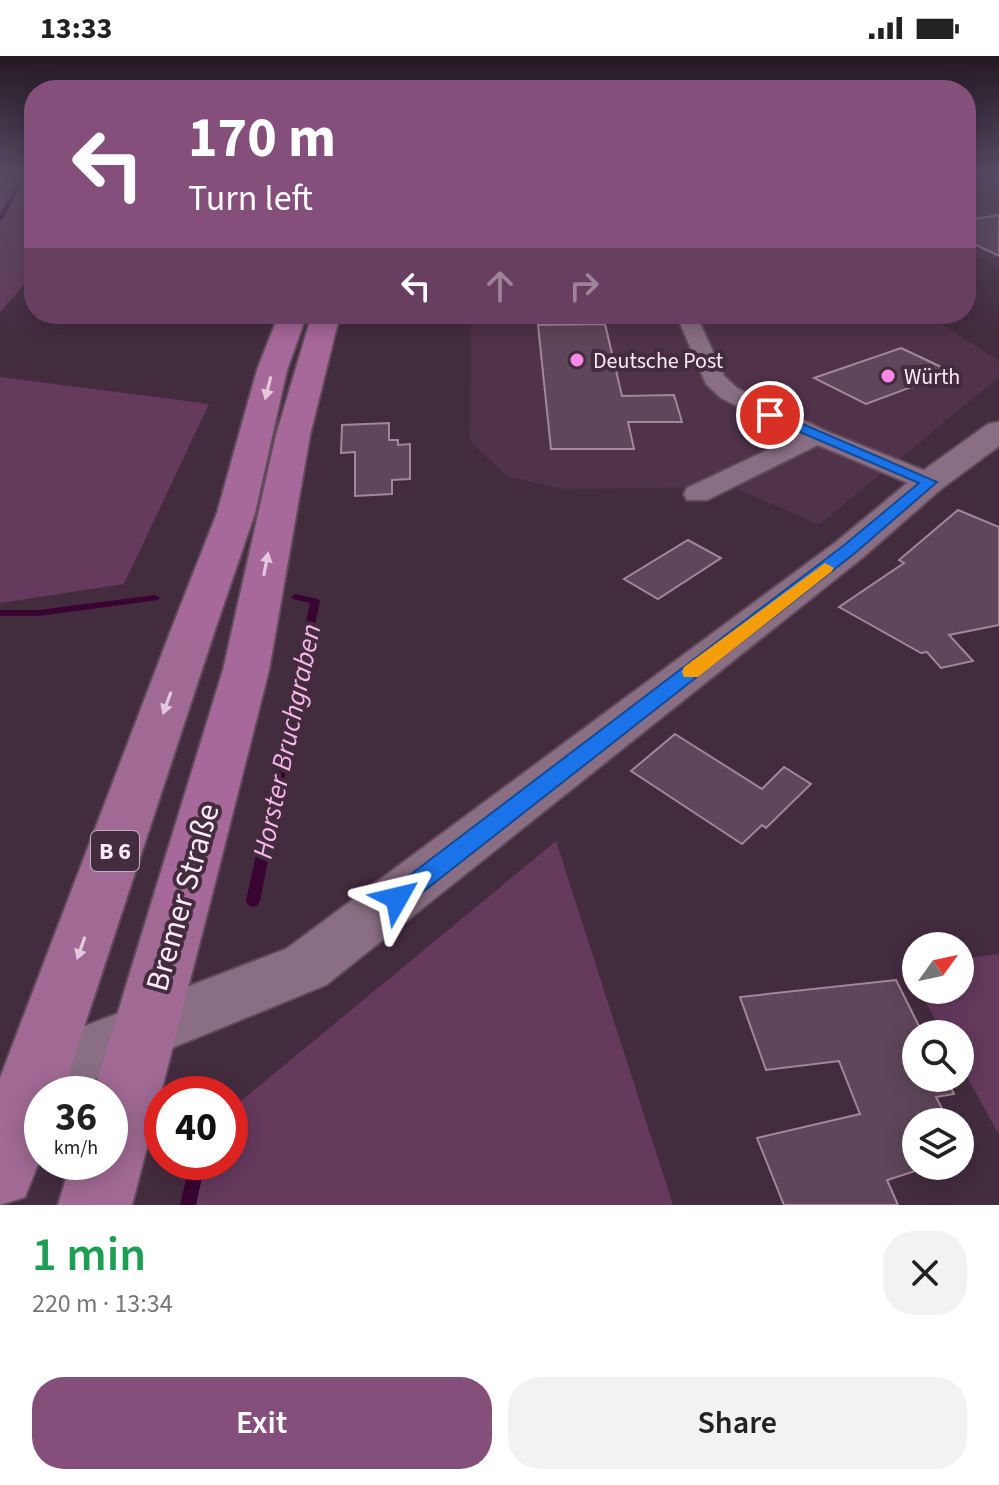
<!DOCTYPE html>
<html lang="en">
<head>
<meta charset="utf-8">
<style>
  :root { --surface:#fff; --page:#f2f2f2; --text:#222; --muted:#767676; --accent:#844f7a }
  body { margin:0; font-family:"Source Sans 3",sans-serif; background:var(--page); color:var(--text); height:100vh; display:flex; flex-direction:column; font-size:30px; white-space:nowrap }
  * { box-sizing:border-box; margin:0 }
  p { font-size:26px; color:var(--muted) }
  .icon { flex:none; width:44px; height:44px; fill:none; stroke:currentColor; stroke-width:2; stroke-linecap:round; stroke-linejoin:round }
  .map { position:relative; height:1149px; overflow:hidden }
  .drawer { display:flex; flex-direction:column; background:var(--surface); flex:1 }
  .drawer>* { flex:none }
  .top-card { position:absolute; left:24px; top:24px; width:952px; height:244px; border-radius:32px; box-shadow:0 4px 20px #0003; background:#844f7a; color:#fff; overflow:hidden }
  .needle { width:52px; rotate:57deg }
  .tools { position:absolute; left:902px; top:876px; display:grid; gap:16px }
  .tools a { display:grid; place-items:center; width:72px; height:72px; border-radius:50%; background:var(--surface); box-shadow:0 4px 20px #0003; font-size:40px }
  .speed { position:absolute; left:24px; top:1020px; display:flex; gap:16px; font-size:40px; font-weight:700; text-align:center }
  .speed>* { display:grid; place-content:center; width:104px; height:104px; border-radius:50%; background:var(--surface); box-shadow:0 4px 20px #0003; line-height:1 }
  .speed small { font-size:20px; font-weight:400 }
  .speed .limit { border:12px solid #d22; background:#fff; color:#111 }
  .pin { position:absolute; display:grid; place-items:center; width:68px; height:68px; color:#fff; margin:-34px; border:4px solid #fff; border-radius:50%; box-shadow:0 2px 8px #0007 }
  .me { position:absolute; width:88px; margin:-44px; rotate:53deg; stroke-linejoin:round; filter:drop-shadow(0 0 6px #0008) }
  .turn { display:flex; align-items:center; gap:28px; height:168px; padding:0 32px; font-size:36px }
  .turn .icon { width:104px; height:104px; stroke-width:2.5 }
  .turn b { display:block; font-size:56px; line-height:68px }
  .lanes { display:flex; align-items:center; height:76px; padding:0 32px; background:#0003; justify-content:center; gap:40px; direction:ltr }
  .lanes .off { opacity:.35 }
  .round { display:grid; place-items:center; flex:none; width:84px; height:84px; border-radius:32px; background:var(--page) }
  .summary { display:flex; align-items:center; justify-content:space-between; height:136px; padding:0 32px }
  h1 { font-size:48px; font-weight:600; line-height:60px; color:#1e9e55 }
  .action { display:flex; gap:16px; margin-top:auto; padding:16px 32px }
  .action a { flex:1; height:92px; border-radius:32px; background:var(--accent); color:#fff; font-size:32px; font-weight:600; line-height:92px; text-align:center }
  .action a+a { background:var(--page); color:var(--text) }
  .status { display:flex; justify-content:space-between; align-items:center; height:56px; padding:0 40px; background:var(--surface); direction:ltr }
  .status svg { height:22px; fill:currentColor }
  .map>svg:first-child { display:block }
  .built { fill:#50324a }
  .green { fill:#653a5d }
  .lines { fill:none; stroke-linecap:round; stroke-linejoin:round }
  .stream { fill:#390432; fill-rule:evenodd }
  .building { fill:#5f465a; stroke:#a3869c; stroke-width:2 }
  .minor-casing { stroke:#604b5b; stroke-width:4 }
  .tertiary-casing { stroke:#604b5b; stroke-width:4 }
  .primary-casing { stroke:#604b5b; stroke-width:4 }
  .trunk-casing { stroke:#604b5b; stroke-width:4 }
  .minor { fill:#8a6e83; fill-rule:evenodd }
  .tertiary { fill:#8a6e83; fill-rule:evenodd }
  .primary { fill:#a06a94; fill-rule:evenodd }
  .trunk { fill:#a7689a; fill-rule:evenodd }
  .oneway { fill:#e4c9de }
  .oneway2 { fill:#e3c9dd }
  .route { fill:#1a73e8; stroke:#114b97; stroke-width:2 }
  .slow { fill:#f59e0b }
  .poi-dot { fill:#fb87e6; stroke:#442c3f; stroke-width:3 }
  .labels { text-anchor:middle; stroke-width:8; stroke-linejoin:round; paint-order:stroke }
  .far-poi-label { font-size:22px; fill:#f9e9f5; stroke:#442c3f; text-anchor:start }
  .shield { fill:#442c3f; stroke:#c3b0be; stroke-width:2 }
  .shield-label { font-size:24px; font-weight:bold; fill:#f9e9f5 }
  .water-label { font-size:28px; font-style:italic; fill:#fab7ec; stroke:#442c3f }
  .near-street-label { font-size:32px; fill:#f9e9f5; stroke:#442c3f }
</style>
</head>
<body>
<div class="status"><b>13:33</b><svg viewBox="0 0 49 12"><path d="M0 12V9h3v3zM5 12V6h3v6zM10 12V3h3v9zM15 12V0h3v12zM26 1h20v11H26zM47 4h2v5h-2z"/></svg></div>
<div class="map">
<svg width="999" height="1149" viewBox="0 0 999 1149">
  <rect width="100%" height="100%" fill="#442c3f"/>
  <path class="built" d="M999 150V211L966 194V156Z
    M471 258H926L999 305V321L819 469 733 431 562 433 507 420 470 385Z"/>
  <path class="green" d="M0 117H34V218L0 256Z
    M0 321 209 348 124 528 0 547Z
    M556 785 673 1149H195L204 1106H230V1054Z
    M999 898V1079L960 1008V978H943L919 934H960V903Z"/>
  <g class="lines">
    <path class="stream" d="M23 117H27L3 163 0 165V158Z
      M296 538 318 543 320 545 260 845 258 849 253 851 248 849 246 845 310 547 293 543 291 541 293 539Z
      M155 539 160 542 158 544 39 560H0V554H39Z
      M190 1106H204L205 1108 196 1149H180Z"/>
  </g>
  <path class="building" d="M999 159V200L966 184V164Z
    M605 268 622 340 674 339 682 366H628L634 393H551L538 269Z
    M901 292 952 316 866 348 814 322Z
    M389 367V384H398V389L410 388V423L392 424V438L355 440V396L341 397 342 369Z
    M958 454 999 471V569L949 579 973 605 941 612 927 596 921 597 839 551 904 507 899 504Z
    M688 484 721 502 658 543 624 523Z
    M675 678 762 733 784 711 811 728 766 772 762 769 742 788 631 715Z
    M896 924 923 978H916V1022H946L954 1038 936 1041 949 1066H916V1110H931L887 1124 898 1149H784L757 1082 860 1058 839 1005 766 1014 740 941Z"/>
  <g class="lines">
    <g class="minor-casing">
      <path id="minor" d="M676 258H696L724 320 737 332 826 375 938 420 942 426 938 432H920L818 389 707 444H687L684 438 687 432 797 380 721 342 706 328Z"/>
    </g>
    <g class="tertiary-casing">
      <path id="tertiary" d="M999 366V390L941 433 862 502 326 929 59 1038H42V1045L38 1047 17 1038 8 1017 17 996 286 893 836 486 917 419 988 368Z"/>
    </g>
    <g class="primary-casing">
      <path id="primary" d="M193 560 209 564 215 574 62 1038H42V1098L25 1141 0 1149V1022L171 574 177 564Z
        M184 811 204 818 213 835 132 1149H58L71 1106H110V1038H93L155 835 164 818Z"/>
    </g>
    <g class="trunk-casing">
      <path id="trunk" d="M279 258H307L287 314 255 457 215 574 209 584 193 588 177 584 171 574 217 457 257 314Z
        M312 258H340L310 379 269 614 213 835 204 852 184 859 164 852 155 835 223 614 276 379Z"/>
    </g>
    <use href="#minor" class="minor"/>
    <use href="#tertiary" class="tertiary"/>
    <use href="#primary" class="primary"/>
    <use href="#trunk" class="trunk"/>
  </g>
  <defs><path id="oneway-solid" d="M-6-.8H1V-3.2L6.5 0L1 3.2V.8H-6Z" transform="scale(2)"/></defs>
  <g class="oneway">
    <use href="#oneway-solid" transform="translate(268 332) rotate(104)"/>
    <use href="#oneway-solid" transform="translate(266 508) rotate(-79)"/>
  </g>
  <g class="oneway2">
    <use href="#oneway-solid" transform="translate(167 647) rotate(110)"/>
    <use href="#oneway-solid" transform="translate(81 892) rotate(109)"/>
  </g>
  <linearGradient id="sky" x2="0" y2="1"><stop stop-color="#251823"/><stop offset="0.42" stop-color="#564b63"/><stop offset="1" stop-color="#564b63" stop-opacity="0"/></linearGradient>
  <rect width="999" height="278" fill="url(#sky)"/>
  <path class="route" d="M765 356H775L937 426 855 497 406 849 397 852 389 849 385 842 389 835 843 490 919 427 765 361Z"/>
  <path class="slow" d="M825 507 834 512 831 516 698 621H684L682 616 684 611Z"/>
  <g class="poi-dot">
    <circle cx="577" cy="304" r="8"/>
    <circle cx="888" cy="320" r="8"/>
  </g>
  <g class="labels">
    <g class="far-poi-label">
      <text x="593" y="312">Deutsche Post</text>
      <text x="904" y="328">Würth</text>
    </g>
    <rect class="shield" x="91" y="775" width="48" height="40" rx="6"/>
    <g class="shield-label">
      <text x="115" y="803">B 6</text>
    </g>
    <g class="water-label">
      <text transform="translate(286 685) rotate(-78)" y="10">Horster Bruchgraben</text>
    </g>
    <g class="near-street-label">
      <text transform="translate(182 841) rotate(-74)" y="11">Bremer Straße</text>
    </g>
  </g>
</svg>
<div class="tools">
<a><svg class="needle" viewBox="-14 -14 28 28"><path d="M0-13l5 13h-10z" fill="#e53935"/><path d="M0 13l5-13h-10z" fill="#767676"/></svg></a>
<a><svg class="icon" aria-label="search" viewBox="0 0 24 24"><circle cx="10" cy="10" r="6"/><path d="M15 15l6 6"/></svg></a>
<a><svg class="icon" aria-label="layers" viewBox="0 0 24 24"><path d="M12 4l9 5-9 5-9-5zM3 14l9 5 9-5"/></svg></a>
</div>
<div class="speed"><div>36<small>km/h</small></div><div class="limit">40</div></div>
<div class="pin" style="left:770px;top:359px;background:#d93025"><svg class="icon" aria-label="arrive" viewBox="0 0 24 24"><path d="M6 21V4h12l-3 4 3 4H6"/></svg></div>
<svg class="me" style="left:397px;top:842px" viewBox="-20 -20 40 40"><path d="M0-17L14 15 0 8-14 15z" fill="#1a73e8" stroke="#fff" stroke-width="4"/></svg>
<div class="top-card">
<div class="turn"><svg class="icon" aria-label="left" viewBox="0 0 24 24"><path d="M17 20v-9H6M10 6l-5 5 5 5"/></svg><div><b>170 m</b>Turn left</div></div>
<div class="lanes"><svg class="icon" aria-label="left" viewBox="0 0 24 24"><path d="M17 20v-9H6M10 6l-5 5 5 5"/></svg><svg class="icon off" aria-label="ahead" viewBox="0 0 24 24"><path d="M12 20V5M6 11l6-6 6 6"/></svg><svg class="icon off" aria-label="right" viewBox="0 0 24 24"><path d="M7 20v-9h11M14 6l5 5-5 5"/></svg></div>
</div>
</div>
<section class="drawer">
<div class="summary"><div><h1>1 min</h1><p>220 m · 13:34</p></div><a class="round"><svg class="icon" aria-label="close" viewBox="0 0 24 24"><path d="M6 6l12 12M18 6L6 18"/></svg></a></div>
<div class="action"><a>Exit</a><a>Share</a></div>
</section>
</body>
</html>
